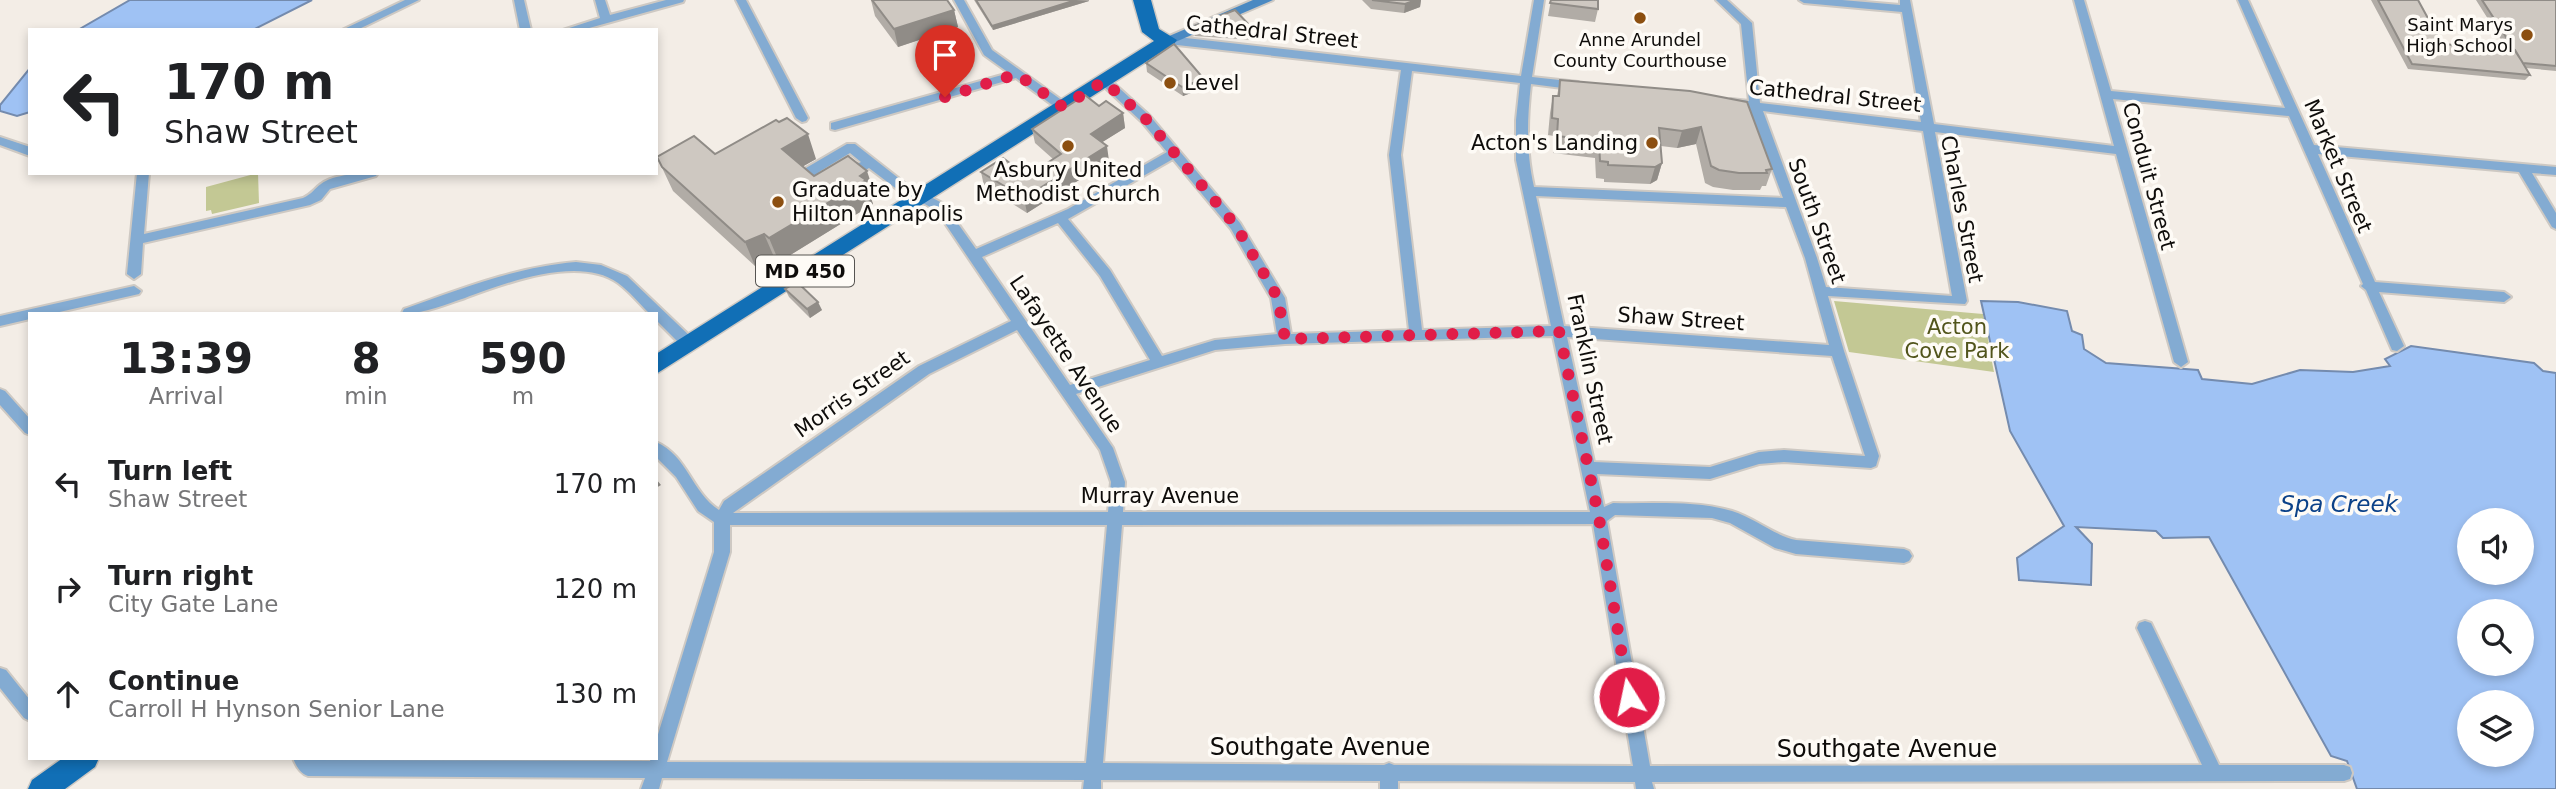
<!DOCTYPE html>
<html lang="en">
<head>
<meta charset="utf-8">
<style>
  :root { --surface:#fff; --page:#f6f6f6; --text:#202124; --muted:#757577 }
  body { margin:0; font-family:"DejaVu Sans",sans-serif; background:var(--page); color:var(--text); height:100vh; display:flex; flex-direction:column; font-size:26px; white-space:nowrap }
  * { box-sizing:border-box; margin:0 }
  p { font-size:23px; color:var(--muted) }
  .icon { flex:none; width:38px; height:38px; fill:none; stroke:currentColor; stroke-width:2; stroke-linecap:round; stroke-linejoin:round }
  .map { position:relative; flex:1; overflow:hidden }
  .details { position:absolute; left:28px; top:312px; width:630px; height:448px; display:flex; flex-direction:column; background:var(--surface); border-radius:0px; box-shadow:0 4px 10px #0003 }
  .details>* { flex:none }
  .banner { position:absolute; left:28px; top:28px; width:630px; height:147px; border-radius:0px; box-shadow:0 4px 10px #0003; background:#fff; color:var(--text); overflow:hidden }
  .tools { position:absolute; left:2457px; top:508px; display:grid; gap:14px }
  .tools a { display:grid; place-items:center; width:77px; height:77px; border-radius:50%; background:var(--surface); box-shadow:0 4px 10px #0003; font-size:35px }
  .pin { position:absolute; display:grid; place-items:center; width:60px; height:60px; color:#fff; margin:-72px -30px; border-radius:50% 50% 50% 0; rotate:-45deg; box-shadow:0 0 7px #0007 }
  .pin .icon { rotate:45deg }
  .me { position:absolute; width:77px; margin:-38px; rotate:350deg; stroke-linejoin:round; filter:drop-shadow(0 0 5px #0008) }
  .turn { display:flex; align-items:center; gap:24px; height:147px; padding:0 21px; font-size:32px }
  .turn .icon { width:91px; height:91px; stroke-width:2.5 }
  .turn b { display:block; font-size:49px; line-height:60px }
  .eta { display:flex; justify-content:space-evenly; align-items:center; height:119px; text-align:center }
  .eta b { font-size:42px; font-weight:600; line-height:49px }
  ul { padding:0; list-style:none }
  li { display:flex; align-items:center; gap:21px; height:105px; padding:0 21px }
  li div { flex:1 }
  li b { display:block; font-size:26px }
  li em { font-style:normal }
  .map>svg:first-child { display:block }
  .green { fill:#c3c894 }
  .water { fill:#9fc2f4; stroke:#748bae; stroke-width:2; fill-rule:evenodd }
  .lines { fill:none; stroke-linecap:round; stroke-linejoin:round }
  .street-casing { stroke:#cec9c3; stroke-width:4 }
  .secondary-casing { stroke:#cec9c3; stroke-width:4 }
  .primary-casing { stroke:#cec9c3; stroke-width:3 }
  .street { fill:#83abd2; fill-rule:evenodd }
  .secondary { fill:#4a89c2; fill-rule:evenodd }
  .primary { fill:#116fb6; fill-rule:evenodd }
  .wall { fill:#b1aca6 }
  .shaded-wall { fill:#908c87 }
  .building { fill:#cec8c1; stroke:#908c87; stroke-width:2 }
  .route { stroke:#e11d48; stroke-width:12; stroke-dasharray:0 21.6 }
  .poi-dot { fill:#8c4f10; stroke:#fefbf6; stroke-width:2.5 }
  .labels { text-anchor:middle; stroke-width:7; stroke-linejoin:round; paint-order:stroke }
  .far-poi-label { font-size:18px; fill:#0e0c0a; stroke:#fefbf6; text-anchor:end }
  .shield { fill:#fefbf6; stroke:#565451; stroke-width:2 }
  .shield-label { font-size:19px; font-weight:bold; fill:#0e0c0a }
  .street-label { font-size:21px; fill:#0e0c0a; stroke:#fefbf6 }
  .poi-label { font-size:21px; fill:#0e0c0a; stroke:#fefbf6; text-anchor:start }
  .park-label { font-size:21px; fill:#51541b; stroke:#fefbf6 }
  .water-label { font-size:23px; font-style:italic; fill:#0b4188; stroke:#fefbf6 }
  .near-street-label { font-size:24px; fill:#0e0c0a; stroke:#fefbf6 }
</style>
</head>
<body>
<div class="map">
<svg width="2556" height="789" viewBox="0 0 2556 789">
  <rect width="100%" height="100%" fill="#f3ede6"/>
  <path class="green" d="M258 173 259 203 212 214 211 210 206 211V187Z
    M1834 301 1983 314 1989 344 1998 346 2001 358 1991 357 1994 372 1849 352Z"/>
  <path class="water" d="M130 0H312L253 30H78Z
    M30 68V112L17 116 0 111V105Z
    M1981 301 2018 302 2067 311 2072 331 2082 335 2084 349 2106 363 2198 370 2202 379 2252 384 2300 370 2353 372 2390 366 2385 359 2411 346 2534 363 2543 371 2556 373V789H2357L2347 761 2331 756 2209 537 2163 538 2156 531 2076 527 2092 544 2091 585 2019 580 2017 558 2064 526 2010 431ZM2469 520H2522V572H2469ZM2469 611H2522V663H2469ZM2469 702H2522V754H2469Z"/>
  <g class="lines">
    <g class="street-casing">
      <path id="street" d="M405 0H419L357 30H342Z
        M514 0H524L531 30H520Z
        M595 0H605L610 15 666 0H684L683 2 582 30H563L600 18Z
        M736 0H746L808 118 806 121 802 122 796 118Z
        M954 0H964L992 50 1067 104V110H1059L1016 78 835 130 831 129V123L1009 73 984 55Z
        M1534 0H1544L1532 77 1578 82 1584 86 1578 90 1531 84C1527 120 1526 152 1534 187L1783 198 1750 109 1731 107 1725 103 1731 99 1749 101 1741 24 1716 0H1727L1752 23 1760 103 1921 122 1902 12 1804 3 1799 0H1842L1900 5V0H1910L1934 124 2114 146 2074 0H2084L2111 91 2285 108 2238 0H2248L2314 145 2556 167V175L2532 173 2556 213V229L2552 227 2519 172 2318 154 2375 282 2504 292 2511 297 2504 302 2379 292 2404 346 2397 351 2392 350 2366 290 2361 286 2363 284 2289 116 2113 99 2188 362 2181 367 2174 362 2116 154 1935 132 1967 301 1965 304 1828 296 1844 351 1879 456 1876 466 1871 468 1784 462 1759 464 1710 479 1597 474 1604 507 1613 503C1652 504 1695 500 1732 511 1755 518 1773 535 1796 540L1904 549 1909 551 1912 556 1909 561 1904 563 1796 554 1775 548 1730 523 1712 518 1615 515 1607 521 1650 766 2202 765 2137 628 2139 623 2145 621 2151 623 2219 765H2344L2350 767 2352 773 2350 779 2344 781 1652 782 1654 789H1636L1635 782 1398 781V789H1380V781L1101 780V789H1083L1084 780 662 778 659 789H641L645 778 308 776C300 773 296 766 293 758H311L312 760 650 761 651 758H656V741L714 552V522L698 511 676 477 656 457V442C687 455 692 493 719 510L724 501 919 366 1011 321 936 210 898 190 869 168 850 179H842L840 176 842 173 861 162 850 153 819 172 835 187 833 190H825L806 174 804 171 806 168 847 144H855L906 184 944 204 976 249 1068 209 1167 152 1142 122 1098 81 1104 77 1108 78 1150 116 1240 223 1285 298 1291 334 1409 330 1389 155 1401 70 1168 44 1162 40 1168 36 1521 76ZM1412 71 1520 83 1516 120V160L1551 326 1422 330 1401 155ZM1763 111 1923 131 1952 296 1826 287 1817 258ZM1173 159 1231 229 1271 298 1277 334 1215 340 1162 356 1110 270 1068 219ZM1536 196 1786 207 1805 258 1829 345 1564 326ZM1058 223 1100 276 1150 360 1070 385 982 257ZM1017 330 1100 450 1111 482 1108 512 733 513 929 374ZM1553 336 1590 512H1123L1125 482 1113 448 1076 394 1215 350 1285 344ZM1567 337 1832 356 1865 456 1784 450 1759 452 1710 467 1594 462ZM1593 524 1633 766 1394 765 1389 763 1384 765 1103 763 1122 525ZM730 525H1107L1086 763 667 762 730 552Z
        M0 137 30 147V156L0 145Z
        M137 173H149L144 234 303 198C312 194 314 189 321 184 333 174 363 173 378 173L376 176 330 189 321 200 310 205 143 243 141 274 134 279 127 274Z
        M576 262 601 265 627 276 694 340 696 344 694 348H684L656 320V313H649C639 303 629 291 618 283 579 255 505 283 465 298 443 305 425 314 402 313L404 309C461 289 515 267 576 262Z
        M134 286 141 291 139 294 55 313H30V319L0 326V316Z
        M0 389 5 391 30 419V435L25 433 0 405Z
        M0 668 6 670 30 700V721L24 718 0 688Z"/>
    </g>
    <g class="secondary-casing">
      <path id="secondary" d="M1253 0H1273L1173 43H1163L1160 40Z"/>
    </g>
    <g class="primary-casing">
      <path id="primary" d="M1133 0H1151L1159 29 1177 40 1174 44 656 374V354L1154 41 1142 32Z
        M63 758H99L95 767 65 789H28L32 780Z"/>
    </g>
    <use href="#street" class="street"/>
    <use href="#secondary" class="secondary"/>
    <use href="#primary" class="primary"/>
  </g>
  <path class="wall" d="M871 0H947L954 10 958 27 898 47 875 16Z
    M974 0H1089V1L993 30Z
    M1362 0H1421L1420 7 1404 13 1371 9Z
    M1551 0 1598 9 1595 22 1548 16Z
    M2371 0H2418L2442 44 2507 49 2476 0H2556V71L2526 68 2530 75 2525 80 2408 69Z
    M1194 26 1254 30V40L1195 36Z
    M1146 63 1204 88 1183 96 1147 72Z
    M1560 80 1690 91 1772 169 1766 186H1762L1760 190H1733L1713 187 1705 183 1696 144 1677 148 1661 146 1662 163 1657 180 1650 184 1604 182V179L1596 178 1595 158 1553 153 1554 136 1548 135 1550 113 1553 96H1557Z
    M1099 106 1123 113 1125 128 1102 142 1109 161 1027 213 984 186 981 172 1027 176 1053 159 1035 143 1032 129Z
    M715 154 816 159 802 167 814 176 875 195 871 198 873 204 779 262 774 257 755 266 673 191 657 157Z
    M785 289 822 310 810 318 789 297Z"/>
  <path class="shaded-wall" d="M1076 0 1089 1 993 30 992 26Z
    M1416 0H1421L1420 7 1404 13 1405 4Z
    M954 10 958 27 898 47 894 29Z
    M1204 79V88L1183 96 1182 87Z
    M1123 113 1125 128 1093 148 1091 134Z
    M1701 127 1696 144 1677 148 1682 131Z
    M808 134 816 159 791 173 782 149Z
    M1107 146 1109 161 1027 213 1024 198Z
    M1662 163 1657 180 1650 184 1655 167Z
    M867 171 875 195 871 198 873 204 779 262 769 238Z
    M764 234 774 257 755 266 745 242Z
    M818 302 822 310 810 318 807 309Z
    M656 479 661 485 656 488Z"/>
  <path class="building" d="M872 0H947L954 10 894 29Z
    M976 0H1076L992 26Z
    M1372 0H1416L1405 4Z
    M1551 0H1598V9L1550 3Z
    M2378 0H2418L2442 44 2515 50 2530 75 2412 64Z
    M2482 0H2556V66L2523 63Z
    M1235 10 1254 30 1194 26Z
    M1174 44 1204 79 1182 87 1146 63Z
    M1560 80 1690 91 1747 102 1772 169 1766 170 1767 173H1739L1719 170 1711 166 1701 127 1682 131 1659 128 1662 163 1655 167 1608 165V162L1600 161 1599 141 1557 136 1558 119 1552 118 1553 96H1559Z
    M1085 95 1099 106 1106 101 1123 113 1091 134 1107 146 1024 198 981 172 1003 158 1027 176 1061 154 1032 129Z
    M787 118 808 134 782 149 814 176 848 156 867 171 860 176 866 180 769 238 764 234 745 242 662 167 657 157 694 136 715 154 776 120 779 122Z
    M797 282 818 302 807 309 785 289Z"/>
  <g class="lines">
    <path class="route" d="M945 97 1017 74 1063 107 1104 81 1146 119 1236 226 1278 298 1285 339 1559 331 1599 518 1629 697"/>
  </g>
  <g class="poi-dot">
    <circle cx="1640" cy="18" r="7"/>
    <circle cx="2527" cy="35" r="7"/>
    <circle cx="1170" cy="83" r="7"/>
    <circle cx="1652" cy="143" r="7"/>
    <circle cx="1068" cy="146" r="7"/>
    <circle cx="778" cy="202" r="7"/>
  </g>
  <g class="labels">
    <g class="far-poi-label">
      <text x="2513" y="31">Saint Marys<tspan x="2513" dy="21">High School</tspan></text>
      <text x="1640" y="46" text-anchor="middle">Anne Arundel<tspan x="1640" dy="21">County Courthouse</tspan></text>
    </g>
    <rect class="shield" x="756" y="255.5" width="98" height="31" rx="5"/>
    <g class="shield-label">
      <text x="805" y="278">MD 450</text>
    </g>
    <g class="street-label">
      <text transform="translate(1272 32) rotate(6)" y="7">Cathedral Street</text>
      <text transform="translate(1835 96) rotate(6)" y="7">Cathedral Street</text>
      <text transform="translate(2338 166) rotate(67)" y="7">Market Street</text>
      <text transform="translate(2149 176) rotate(75)" y="7">Conduit Street</text>
      <text transform="translate(1962 209) rotate(79)" y="7">Charles Street</text>
      <text transform="translate(1817 221) rotate(70)" y="7">South Street</text>
      <text transform="translate(1681 319) rotate(4)" y="7">Shaw Street</text>
      <text transform="translate(1066 354) rotate(56)" y="7">Lafayette Avenue</text>
      <text transform="translate(1590 369) rotate(78)" y="7">Franklin Street</text>
      <text transform="translate(852 394) rotate(-35)" y="7">Morris Street</text>
      <text x="1160" y="503">Murray Avenue</text>
    </g>
    <g class="poi-label">
      <text x="1184" y="90">Level</text>
      <text x="1638" y="150" text-anchor="end">Acton's Landing</text>
      <text x="1068" y="177" text-anchor="middle">Asbury United<tspan x="1068" dy="24">Methodist Church</tspan></text>
      <text x="792" y="197">Graduate by<tspan x="792" dy="24">Hilton Annapolis</tspan></text>
    </g>
    <g class="park-label">
      <text x="1957" y="334">Acton<tspan x="1957" dy="24">Cove Park</tspan></text>
    </g>
    <g class="water-label">
      <text x="2339" y="512">Spa Creek</text>
    </g>
    <g class="near-street-label">
      <text x="1320" y="755">Southgate Avenue</text>
      <text x="1887" y="757">Southgate Avenue</text>
    </g>
  </g>
</svg>
<div class="tools">
<a><svg class="icon" aria-label="sound" viewBox="0 0 24 24"><path d="M4 9h4l5-4v14l-5-4H4zM17 9q2 3 0 6"/></svg></a>
<a><svg class="icon" aria-label="search" viewBox="0 0 24 24"><circle cx="10" cy="10" r="6"/><path d="M15 15l6 6"/></svg></a>
<a><svg class="icon" aria-label="layers" viewBox="0 0 24 24"><path d="M12 4l9 5-9 5-9-5zM3 14l9 5 9-5"/></svg></a>
</div>
<div class="pin" style="left:945px;top:97px;background:#d93025"><svg class="icon" aria-label="arrive" viewBox="0 0 24 24"><path d="M6 21V4h12l-3 4 3 4H6"/></svg></div>
<svg class="me" style="left:1629px;top:697px" viewBox="-20 -20 40 40"><circle r="17" fill="#e11d48" stroke="#fff" stroke-width="3"/><path d="M0-11L8 9 0 5-8 9z" fill="#fff"/></svg>
<div class="banner">
<div class="turn"><svg class="icon" aria-label="left" viewBox="0 0 24 24"><path d="M17 20v-9H6M10 6l-5 5 5 5"/></svg><div><b>170 m</b>Shaw Street</div></div>
</div>
<section class="details">
<div class="eta">
<div><b>13:39</b><p>Arrival</p></div>
<div><b>8</b><p>min</p></div>
<div><b>590</b><p>m</p></div>
</div>
<ul>
<li><svg class="icon" aria-label="left" viewBox="0 0 24 24"><path d="M17 20v-9H6M10 6l-5 5 5 5"/></svg><div><b>Turn left</b><p>Shaw Street</p></div><em>170 m</em></li>
<li><svg class="icon" aria-label="right" viewBox="0 0 24 24"><path d="M7 20v-9h11M14 6l5 5-5 5"/></svg><div><b>Turn right</b><p>City Gate Lane</p></div><em>120 m</em></li>
<li><svg class="icon" aria-label="ahead" viewBox="0 0 24 24"><path d="M12 20V5M6 11l6-6 6 6"/></svg><div><b>Continue</b><p>Carroll H Hynson Senior Lane</p></div><em>130 m</em></li>
</ul>
</section>
</div>
</body>
</html>
